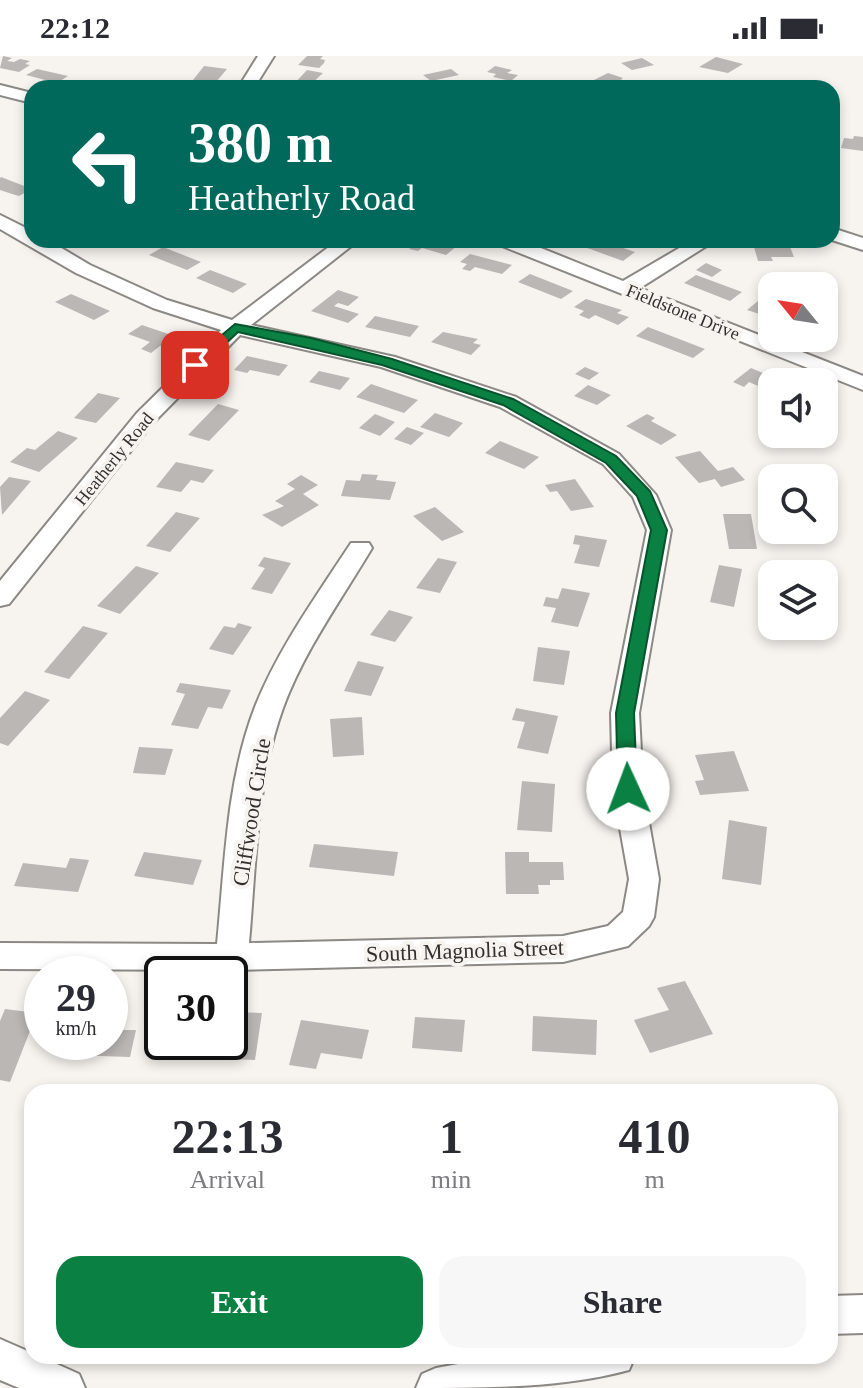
<!DOCTYPE html>
<html lang="en">
<head>
<meta charset="utf-8">
<style>
  :root { --surface:#fff; --page:#f7f7f7; --text:#2b2b33; --muted:#7c7c81; --accent:#0b8043 }
  body { margin:0; font-family:"Times New Roman",serif; background:var(--page); color:var(--text); height:100vh; display:flex; flex-direction:column; font-size:30px; white-space:nowrap }
  * { box-sizing:border-box; margin:0 }
  p { font-size:26px; color:var(--muted) }
  .icon { flex:none; width:44px; height:44px; fill:none; stroke:currentColor; stroke-width:2; stroke-linecap:round; stroke-linejoin:round }
  .map { position:relative; flex:1; overflow:hidden }
  .drawer { position:absolute; left:24px; top:1028px; width:814px; height:280px; display:flex; flex-direction:column; background:var(--surface); border-radius:24px; box-shadow:0 4px 12px #0003 }
  .drawer>* { flex:none }
  .hud { position:absolute; left:24px; top:24px; width:816px; height:168px; border-radius:24px; box-shadow:0 4px 12px #0003; background:#00695c; color:#fff; overflow:hidden }
  .needle { width:52px; rotate:300deg }
  .tools { position:absolute; left:758px; top:216px; display:grid; gap:16px }
  .tools a { display:grid; place-items:center; width:80px; height:80px; border-radius:16px; background:var(--surface); box-shadow:0 4px 12px #0003; font-size:40px }
  .speed { position:absolute; left:24px; top:900px; display:flex; gap:16px; font-size:40px; font-weight:700; text-align:center }
  .speed>* { display:grid; place-content:center; width:104px; height:104px; border-radius:50%; background:var(--surface); box-shadow:0 4px 12px #0003; line-height:1 }
  .speed small { font-size:20px; font-weight:400 }
  .speed .limit { border:4px solid #111; border-radius:12px; background:#fff; color:#111 }
  .pin { position:absolute; display:grid; place-items:center; width:68px; height:68px; color:#fff; margin:-34px; border-radius:16px; box-shadow:0 4px 12px #0006 }
  .me { position:absolute; width:88px; margin:-44px; rotate:358deg; stroke-linejoin:round; filter:drop-shadow(0 0 6px #0008) }
  .turn { display:flex; align-items:center; gap:28px; height:168px; padding:0 32px; font-size:36px }
  .turn .icon { width:104px; height:104px; stroke-width:2.5 }
  .turn b { display:block; font-size:56px; line-height:68px }
  .eta { display:flex; justify-content:space-evenly; align-items:center; height:136px; text-align:center }
  .eta b { font-size:48px; font-weight:800; line-height:56px }
  .action { display:flex; gap:16px; margin-top:auto; padding:16px 32px }
  .action a { flex:1; height:92px; border-radius:24px; background:var(--accent); color:#fff; font-size:32px; font-weight:800; line-height:92px; text-align:center }
  .action a+a { background:var(--page); color:var(--text) }
  .status { display:flex; justify-content:space-between; align-items:center; height:56px; padding:0 40px; background:var(--surface); direction:ltr }
  .status svg { height:22px; fill:currentColor }
  .map>svg:first-child { display:block }
  .building { fill:#bbb7b4 }
  .lines { fill:none; stroke-linecap:round; stroke-linejoin:round }
  .minor-casing { stroke:#8c8884; stroke-width:4 }
  .minor { fill:#fff; fill-rule:evenodd }
  .route { fill:#0b8043; stroke:#07532c; stroke-width:2 }
  .labels { text-anchor:middle; stroke-width:8; stroke-linejoin:round; paint-order:stroke }
  .far-street-label { font-size:18px; fill:#32312f; stroke:#f7f3ef }
  .street-label { font-size:22px; fill:#32312f; stroke:#f7f3ef }
</style>
</head>
<body>
<div class="status"><b>22:12</b><svg viewBox="0 0 49 12"><path d="M0 12V9h3v3zM5 12V6h3v6zM10 12V3h3v9zM15 12V0h3v12zM26 1h20v11H26zM47 4h2v5h-2z"/></svg></div>
<div class="map">
<svg width="863" height="1332" viewBox="0 0 863 1332">
  <rect width="100%" height="100%" fill="#f7f3ef"/>
  <path class="building" d="M3 0 12 2 7 5 14 6 20 3 30 5 25 8 30 9 19 16 0 12Z
    M307 0H323L320 3 325 4 324 7 319 12 298 9Z
    M716 1 743 8 728 17 699 11Z
    M642 2 654 9 632 14 621 7Z
    M204 10 227 13 216 26 193 24Z
    M495 10 512 14 507 17 518 19 511 25 493 21 496 18 487 16Z
    M37 13 68 20 57 27 26 19Z
    M451 13 459 19 431 25 423 19Z
    M307 14 323 17 309 30 294 28Z
    M608 17 623 22 612 32 590 26Z
    M854 80 863 81V95L841 92 844 82 853 83Z
    M0 122 1 121 32 133 19 140 12 138 0 134Z
    M409 184H435L457 190 446 199 422 192 418 195 409 193 413 190 405 187Z
    M586 184H600L635 196 623 205 579 189Z
    M163 191 201 206 187 214 149 199Z
    M754 191H790L794 201H771L773 205H758Z
    M470 198 512 209 502 218 475 211 470 215 462 213 467 208 460 206Z
    M706 207 722 214 712 221 696 214Z
    M210 214 247 228 233 237 196 222Z
    M530 218 573 235 561 243 518 226Z
    M696 219 742 236 730 245 684 227Z
    M338 234 359 241 348 250 338 247 334 250 359 258 348 267 311 255Z
    M71 238 110 255 94 264 55 246Z
    M586 243 622 254 617 257 629 261 618 269 595 259 589 263 579 259 584 255 574 251Z
    M758 245 772 249V262L747 254Z
    M375 260 419 270 410 281 365 271Z
    M142 269 186 284 172 294 160 290 151 297 141 293 150 286 128 278Z
    M648 271 705 293 693 302 636 280Z
    M443 276 478 283 473 287 481 289 471 299 431 286Z
    M247 300 288 309 279 320 250 314 247 317 234 314Z
    M585 311 599 317 589 324 575 318Z
    M751 312 784 326H772V336L749 326 744 331 733 326Z
    M319 315 350 322 340 334 309 326Z
    M371 328 418 344 404 357 356 341Z
    M588 329 611 339 597 349 574 340Z
    M98 337 120 342 96 367 74 362Z
    M218 348 239 354 209 385 188 379Z
    M435 357 463 367 449 381 420 371Z
    M375 358 395 366 380 380 359 372Z
    M647 358 655 362 651 365 677 379 661 389 626 370Z
    M407 371 424 377 411 389 394 383Z
    M58 375 78 382 39 416 10 406 27 392 35 394Z
    M500 385 539 401 524 413 485 397Z
    M700 395 718 415 733 411 745 424 721 431 715 423 699 427 675 401Z
    M176 406 214 414 203 427 191 424 181 436 156 431Z
    M362 418 378 419 376 424 396 426 390 444 341 440 346 424 360 425Z
    M301 419 318 429 303 438 319 449 282 471 262 459 284 450 275 445 295 433 287 428Z
    M9 421 31 425 2 459 0 431Z
    M575 423 594 451 571 455 557 435 550 436 545 429Z
    M435 451 464 476 442 485 413 460Z
    M176 456 200 462 170 496 146 490Z
    M723 458H751L757 493H729Z
    M575 479 607 484 599 511 574 507 580 489 573 488Z
    M264 501 291 507 272 538 251 533 265 512 258 510Z
    M438 502 457 506 440 537 416 532Z
    M719 509 742 513 734 551 710 546Z
    M136 510 159 517 120 558 97 550Z
    M562 532 590 537 578 571 551 566 556 552 543 550 546 541 558 543Z
    M389 554 413 561 395 586 370 579Z
    M238 567 252 571 233 599 209 593 224 570 235 572Z
    M83 570 108 577 69 623 44 616Z
    M538 591 570 595 564 629 533 625Z
    M358 605 384 611 371 640 344 635Z
    M180 627 231 634 222 653 208 651 198 673 171 669 185 638 176 636Z
    M25 635 50 644 8 690 0 687V662Z
    M516 652 558 660 548 698 517 692 525 666 512 664Z
    M362 661 364 699 333 701 330 663Z
    M139 691 173 693 165 719 133 717Z
    M734 695 749 735 700 739 695 725 704 724 695 699Z
    M522 725 555 728 552 776 517 774Z
    M729 764 767 771 761 829 722 823Z
    M314 788 398 796 394 820 309 811Z
    M144 796 202 804 193 829 134 820Z
    M505 796H529V806H563L564 824H550V829H538L539 838H506Z
    M70 802 89 804 78 836 14 830 23 807 66 812Z
    M685 925 713 978 650 997 634 964 669 954 657 932Z
    M5 953 37 957 10 1026 0 1024V965Z
    M230 956 262 957 255 1004 230 1003 232 989H221V986H230Z
    M533 960 597 964 596 999 532 995Z
    M415 961 465 964 462 996 412 992Z
    M301 964 369 974 362 1003 321 997 316 1013 289 1009Z
    M110 974H136L130 1001 69 999 72 986H110Z
    M170 986H209L207 996 168 995Z"/>
  <g class="lines">
    <g class="minor-casing">
      <path id="minor" d="M258 0H274L254 32H238Z
        M0 29 32 37V47L0 39Z
        M0 159 32 175V184H48L90 209 167 244 232 264 338 184H359L251 269 395 301 516 341 619 398 656 439 671 474 639 657 643 733 659 823 654 861 649 870 628 890 563 906 232 914 0 913V887L217 888C225 809 226 726 255 651 278 593 317 539 351 487H369L372 492C341 544 304 595 283 652 256 727 256 809 249 887L563 880 608 870 623 856 629 823 613 733 611 657 647 474 633 441 603 408 500 351 381 311 240 279 153 367 9 548 0 550V525L137 357 221 274 153 252 76 217 0 173Z
        M832 172 863 182V194L832 184Z
        M495 184H521L623 225 693 184H716L640 232 863 320V334L497 188Z
        M863 1239V1277L830 1278V1240Z
        M0 1283 32 1297V1300H39L79 1318 85 1332H19L0 1324Z
        M502 1300H635L629 1314C564 1332 485 1332 416 1332L422 1318 436 1312Z"/>
    </g>
    <use href="#minor" class="minor"/>
  </g>
  <path class="route" d="M235 268 311 282 392 303 513 343 616 400 650 435 667 474 634 657 637 733 635 738 628 740 618 733 616 657 651 474 637 440 606 407 503 349 382 309 238 276 200 312H190V306Z"/>
  <g class="labels">
    <g class="far-street-label">
      <text transform="translate(683 256) rotate(22)" y="6">Fieldstone Drive</text>
      <text transform="translate(114 403) rotate(-51)" y="6">Heatherly Road</text>
    </g>
    <g class="street-label">
      <text transform="translate(251 756) rotate(-81)" y="8">Cliffwood Circle</text>
      <text transform="translate(465 894) rotate(-2)" y="8">South Magnolia Street</text>
    </g>
  </g>
</svg>
<div class="tools">
<a><svg class="needle" viewBox="-14 -14 28 28"><path d="M0-13l5 13h-10z" fill="#e53935"/><path d="M0 13l5-13h-10z" fill="#7c7c81"/></svg></a>
<a><svg class="icon" aria-label="sound" viewBox="0 0 24 24"><path d="M4 9h4l5-4v14l-5-4H4zM17 9q2 3 0 6"/></svg></a>
<a><svg class="icon" aria-label="search" viewBox="0 0 24 24"><circle cx="10" cy="10" r="6"/><path d="M15 15l6 6"/></svg></a>
<a><svg class="icon" aria-label="layers" viewBox="0 0 24 24"><path d="M12 4l9 5-9 5-9-5zM3 14l9 5 9-5"/></svg></a>
</div>
<div class="speed"><div>29<small>km/h</small></div><div class="limit">30</div></div>
<div class="pin" style="left:195px;top:309px;background:#d93025"><svg class="icon" aria-label="arrive" viewBox="0 0 24 24"><path d="M6 21V4h12l-3 4 3 4H6"/></svg></div>
<svg class="me" style="left:628px;top:733px" viewBox="-20 -20 40 40"><circle r="19" fill="#fff"/><path d="M0-13L10 11 0 6-10 11z" fill="#0b8043"/></svg>
<div class="hud">
<div class="turn"><svg class="icon" aria-label="left" viewBox="0 0 24 24"><path d="M17 20v-9H6M10 6l-5 5 5 5"/></svg><div><b>380 m</b>Heatherly Road</div></div>
</div>
<section class="drawer">
<div class="eta">
<div><b>22:13</b><p>Arrival</p></div>
<div><b>1</b><p>min</p></div>
<div><b>410</b><p>m</p></div>
</div>
<div class="action"><a>Exit</a><a>Share</a></div>
</section>
</div>
</body>
</html>
